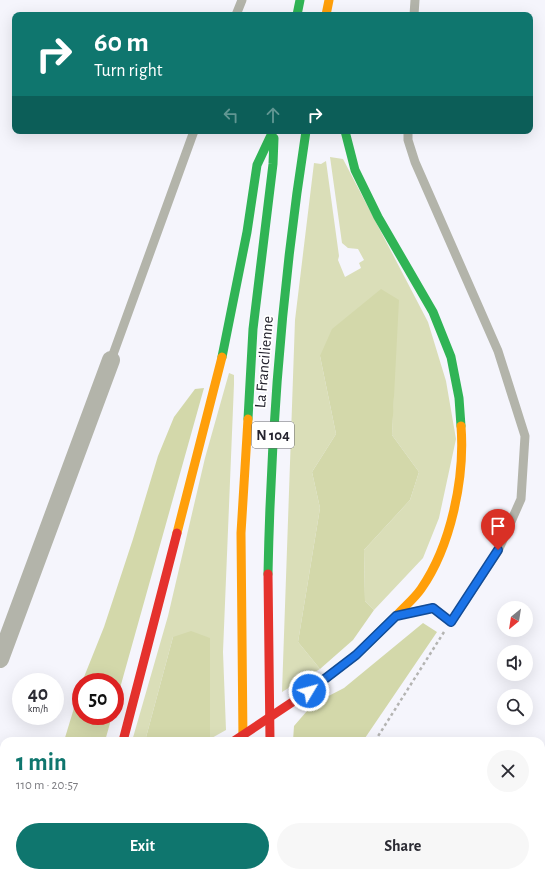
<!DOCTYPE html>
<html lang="en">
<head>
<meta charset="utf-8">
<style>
  :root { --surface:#fff; --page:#f7f7f7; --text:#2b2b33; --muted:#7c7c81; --accent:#0f766e }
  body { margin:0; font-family:"Alegreya Sans",sans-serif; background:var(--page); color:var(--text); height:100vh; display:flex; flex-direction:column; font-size:15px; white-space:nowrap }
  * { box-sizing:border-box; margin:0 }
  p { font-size:13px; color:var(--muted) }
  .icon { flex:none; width:22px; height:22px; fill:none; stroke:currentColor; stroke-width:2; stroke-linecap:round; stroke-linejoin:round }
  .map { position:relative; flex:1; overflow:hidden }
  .details { position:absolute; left:0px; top:737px; width:545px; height:140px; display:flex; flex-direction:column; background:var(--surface); border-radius:12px 12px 0 0; box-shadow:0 4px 16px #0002 }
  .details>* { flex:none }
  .guide { position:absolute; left:12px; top:12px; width:521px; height:122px; border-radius:8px; box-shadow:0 4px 16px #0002; background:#0f766e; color:#fff; overflow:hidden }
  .needle { width:26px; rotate:210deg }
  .controls { position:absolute; left:497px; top:601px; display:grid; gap:8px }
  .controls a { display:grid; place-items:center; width:36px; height:36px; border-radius:50%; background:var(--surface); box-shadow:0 4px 16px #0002; font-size:20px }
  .speed { position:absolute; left:12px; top:673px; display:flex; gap:8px; font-size:20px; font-weight:700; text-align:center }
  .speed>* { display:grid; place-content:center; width:52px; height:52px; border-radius:50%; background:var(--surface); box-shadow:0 4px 16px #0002; line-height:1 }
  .speed small { font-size:10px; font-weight:400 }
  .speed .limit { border:6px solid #d22; background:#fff; color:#111 }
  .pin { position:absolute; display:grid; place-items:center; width:34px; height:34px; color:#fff; margin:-41px -17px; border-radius:50% 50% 50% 0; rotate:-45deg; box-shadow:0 0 4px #0007 }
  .pin .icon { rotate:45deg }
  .me { position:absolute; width:44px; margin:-22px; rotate:53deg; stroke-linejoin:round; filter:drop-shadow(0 0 3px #0008) }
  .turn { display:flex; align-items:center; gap:14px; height:84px; padding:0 16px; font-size:18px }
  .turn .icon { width:52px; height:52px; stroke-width:2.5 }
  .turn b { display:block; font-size:28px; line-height:34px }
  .lanes { display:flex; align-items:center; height:38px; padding:0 16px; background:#0003; justify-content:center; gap:20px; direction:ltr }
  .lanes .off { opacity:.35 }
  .round { display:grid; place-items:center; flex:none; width:42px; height:42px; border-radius:21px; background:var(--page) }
  .head { display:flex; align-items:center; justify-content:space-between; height:68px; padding:0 16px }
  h1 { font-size:24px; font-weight:600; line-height:30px; color:var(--accent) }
  .cta { display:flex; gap:8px; margin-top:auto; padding:8px 16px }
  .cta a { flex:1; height:46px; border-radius:24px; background:var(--accent); color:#fff; font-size:16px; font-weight:600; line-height:46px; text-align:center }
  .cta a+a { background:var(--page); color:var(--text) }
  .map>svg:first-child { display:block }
  .green { fill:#dadeb8 }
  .forest { fill:#d3d8aa }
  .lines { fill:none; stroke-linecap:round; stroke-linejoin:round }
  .path { stroke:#b4b4b2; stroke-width:2.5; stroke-dasharray:3 3; stroke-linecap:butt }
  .lane { stroke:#b3b4aa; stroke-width:9 }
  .street { stroke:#b3b4aa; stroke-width:18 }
  .fast { stroke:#30b455; stroke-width:9 }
  .slow { stroke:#ff9f0a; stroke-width:9 }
  .jam { stroke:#e5322d; stroke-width:9 }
  .jam-bridge { stroke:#e5322d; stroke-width:9 }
  .route-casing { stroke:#114b97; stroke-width:10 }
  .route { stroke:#1a73e8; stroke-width:7 }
  .labels { text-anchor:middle; stroke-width:3.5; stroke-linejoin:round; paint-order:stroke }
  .shield { fill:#fff; stroke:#66666d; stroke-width:1 }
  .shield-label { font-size:15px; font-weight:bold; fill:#25242f }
  .street-label { font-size:16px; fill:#25242f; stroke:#fff }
</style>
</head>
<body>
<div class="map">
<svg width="545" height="877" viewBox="0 0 545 877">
  <rect width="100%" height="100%" fill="#f5f5fc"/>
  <path class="green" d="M330 157 343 159 428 322 446 381 456 439 439 518 423 558 374 610 365 601 364 550 410 500 419 472 392 435 394 386 320 356 336 434 312 472 320 508 298 642 320 669 282 692 295 320 314 163 321 164 326 161 339 256 338 260 345 277 361 268 359 263 364 260 358 249 348 248 342 243Z
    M229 373 234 375V384L223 652 226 730 210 739V638L173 637 145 741H132L168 616 205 458Z
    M4 869V873H46L43 877H0Z"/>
  <path class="forest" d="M381 289 399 300 392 435 419 472 410 500 364 550 365 601 374 610 353 640 320 669 298 642 320 508 312 472 336 434 320 356 332 329Z
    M204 388 115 706V682H82L104 627 133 539 158 456 174 417 195 389Z
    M423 623 437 632 363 741H293L294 726 313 704 344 688Z
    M191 631 210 638V739L207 741H145L173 637Z
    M81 685V716H112L105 741H64Z
    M99 873H221V877H95Z
    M296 873H340L341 877H297Z"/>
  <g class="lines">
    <path class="path" d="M375 741 444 632
      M347 873V877"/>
    <path class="lane" d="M236 15 242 0
      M414 15 415 0
      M111 360 194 131
      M404 614 433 608 451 622 498 551 521 499 525 436 498 351 415 162 408 140V131"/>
    <path class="street" d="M0 659 111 360"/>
    <path class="fast" d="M297 15 300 0
      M345 131 355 170 378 217 433 312 451 357 459 398 461 426
      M222 357 247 232 257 165 273 131
      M248 419 253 329 273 164 274 138
      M268 574C271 425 283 278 306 131
      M309 691 356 655 396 616
      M251 873V877
      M278 873V877
      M51 877 54 873"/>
    <path class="slow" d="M326 15 329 0
      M177 533 222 357
      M396 616C404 607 414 599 421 589 451 546 465 478 461 426
      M243 741 241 533 248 419"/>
    <path class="jam" d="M268 574 270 741
      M123 741 177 533"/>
    <path class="jam-bridge" d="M234 741 309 691"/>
  </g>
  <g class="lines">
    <g class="route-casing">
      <path id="route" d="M309 691 356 655 396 616 433 608 451 622 498 550"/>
    </g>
    <use href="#route" class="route"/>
  </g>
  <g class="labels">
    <rect class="shield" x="252" y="422" width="42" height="26" rx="3"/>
    <g class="shield-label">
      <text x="273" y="440">N 104</text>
    </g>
    <g class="street-label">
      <text transform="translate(263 362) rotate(-85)" y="6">La Francilienne</text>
    </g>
  </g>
</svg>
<div class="controls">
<a><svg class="needle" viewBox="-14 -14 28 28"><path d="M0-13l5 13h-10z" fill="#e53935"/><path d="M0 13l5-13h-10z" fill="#7c7c81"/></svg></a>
<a><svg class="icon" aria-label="sound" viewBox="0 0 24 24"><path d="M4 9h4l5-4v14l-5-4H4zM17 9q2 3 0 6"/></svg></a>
<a><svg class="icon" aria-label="search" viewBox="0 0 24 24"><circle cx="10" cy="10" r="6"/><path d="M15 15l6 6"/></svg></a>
</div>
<div class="speed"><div>40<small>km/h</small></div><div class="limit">50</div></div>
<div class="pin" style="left:498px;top:550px;background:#d93025"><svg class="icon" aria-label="arrive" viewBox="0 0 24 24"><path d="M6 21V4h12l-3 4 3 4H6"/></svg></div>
<svg class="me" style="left:309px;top:691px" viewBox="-20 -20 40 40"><circle r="17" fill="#1a73e8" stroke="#fff" stroke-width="3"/><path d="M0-11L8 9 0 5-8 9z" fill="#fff"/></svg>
<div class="guide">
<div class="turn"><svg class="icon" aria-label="right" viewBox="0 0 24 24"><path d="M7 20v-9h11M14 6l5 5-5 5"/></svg><div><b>60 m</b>Turn right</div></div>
<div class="lanes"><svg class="icon off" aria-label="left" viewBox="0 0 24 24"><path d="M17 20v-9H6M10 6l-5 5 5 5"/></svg><svg class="icon off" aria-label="ahead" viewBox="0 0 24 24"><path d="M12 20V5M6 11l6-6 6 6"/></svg><svg class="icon" aria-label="right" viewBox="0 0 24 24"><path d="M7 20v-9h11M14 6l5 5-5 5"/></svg></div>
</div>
<section class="details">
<div class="head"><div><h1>1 min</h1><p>110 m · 20:57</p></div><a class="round"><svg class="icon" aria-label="close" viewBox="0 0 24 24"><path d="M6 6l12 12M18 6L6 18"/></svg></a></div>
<div class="cta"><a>Exit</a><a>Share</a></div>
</section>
</div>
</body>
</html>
